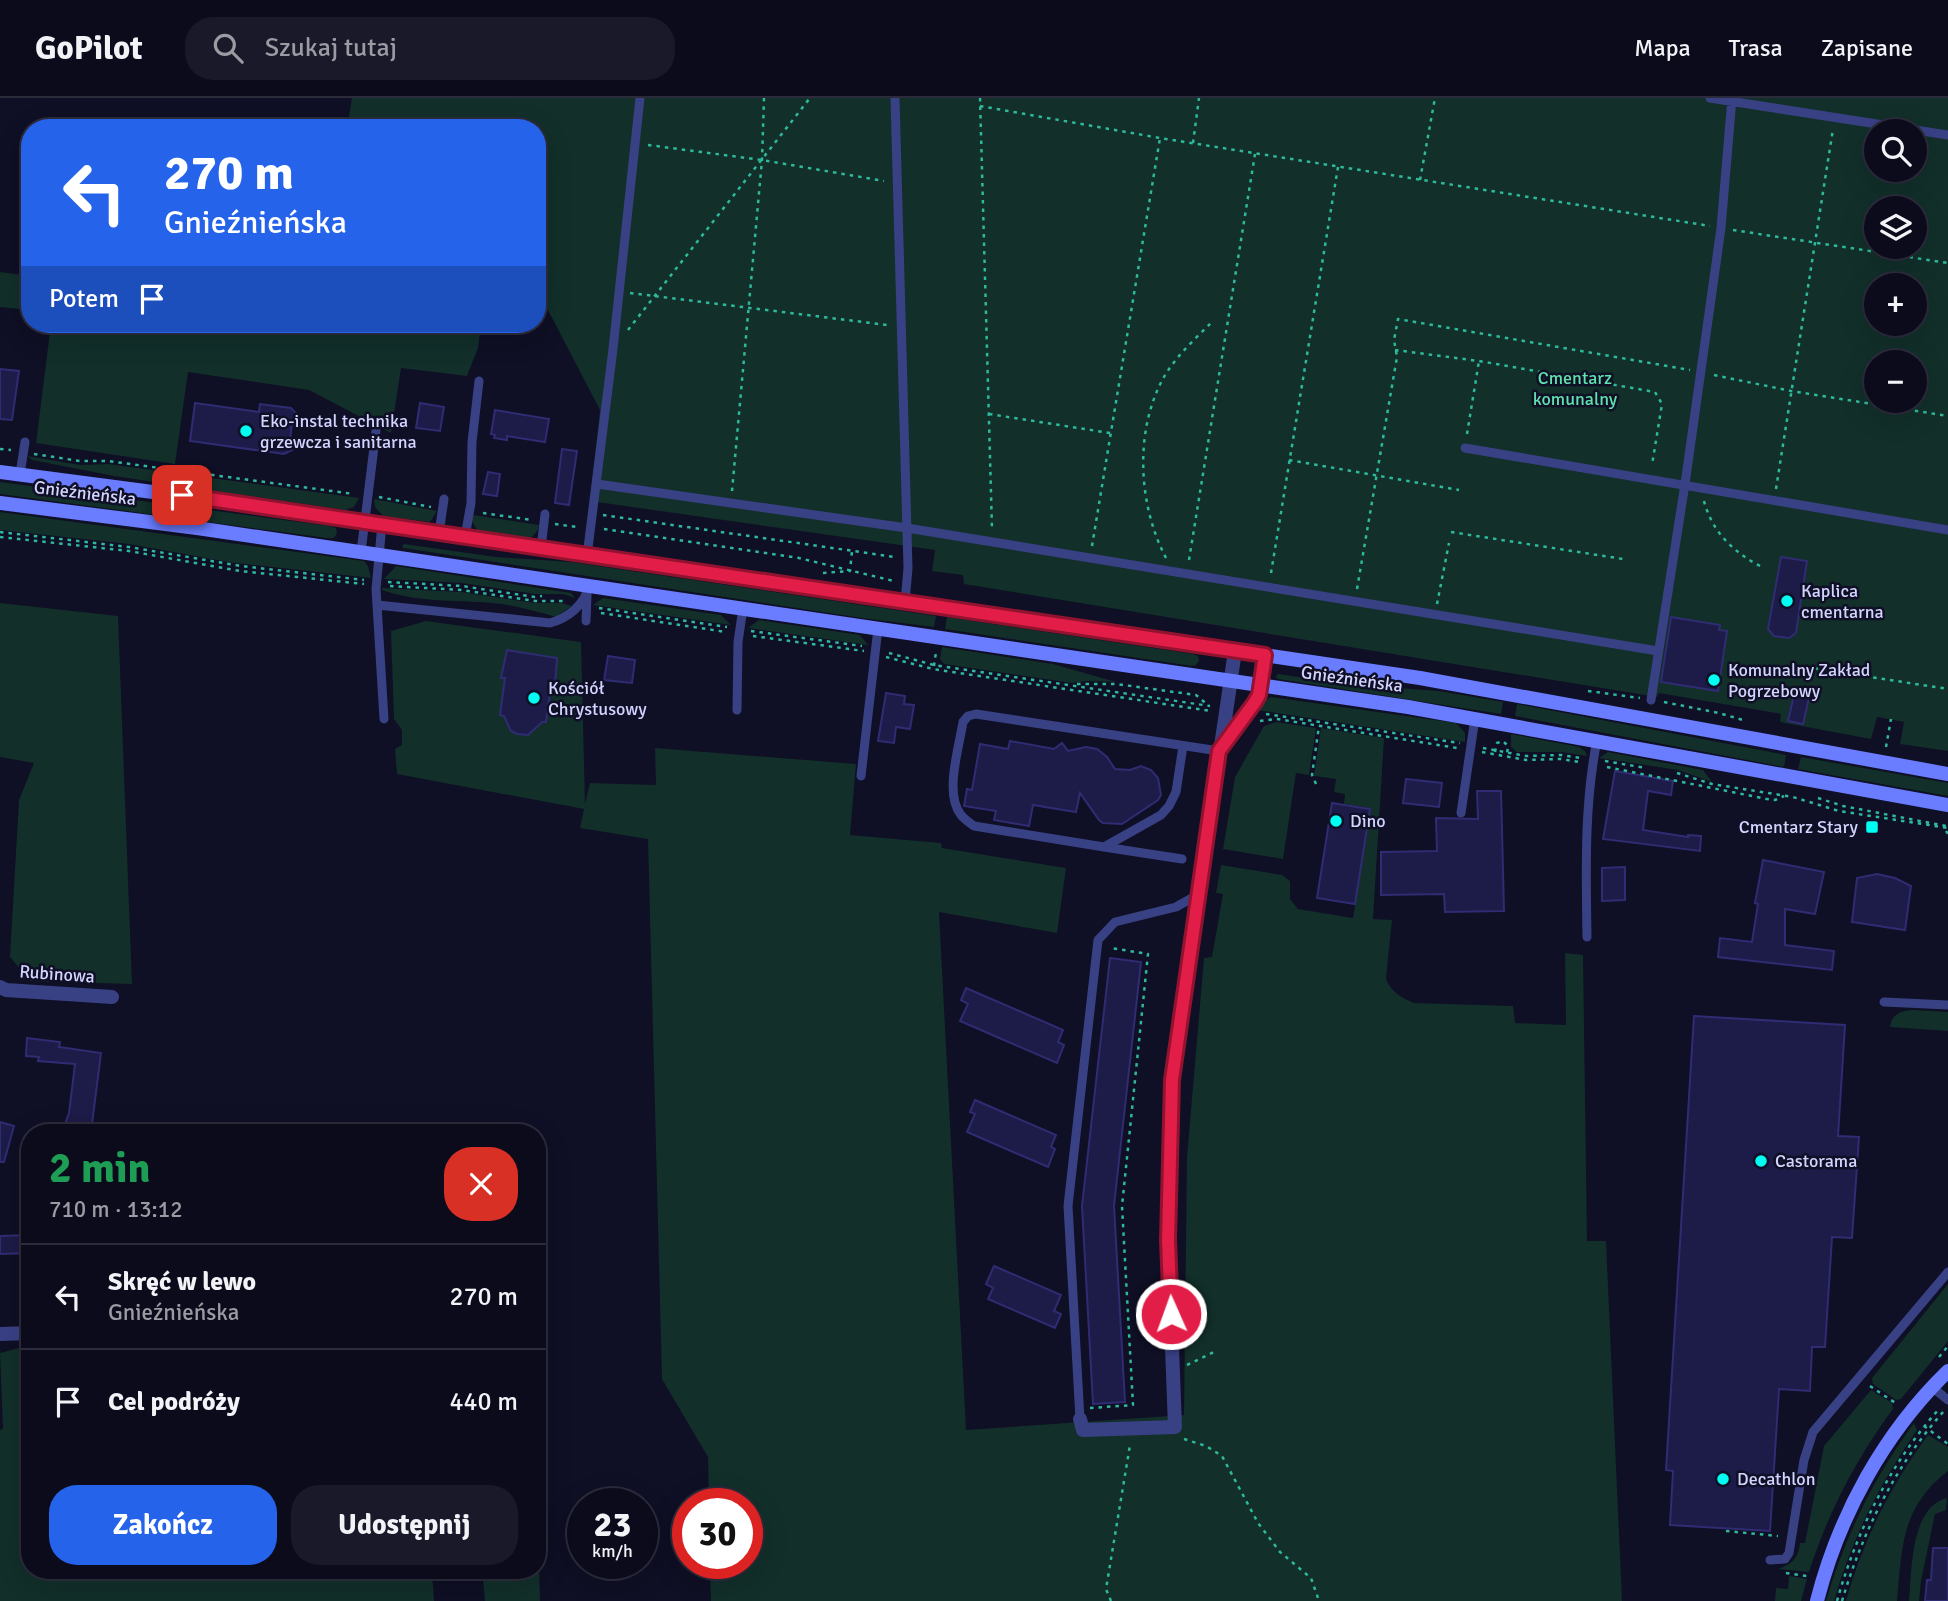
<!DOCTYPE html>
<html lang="pl">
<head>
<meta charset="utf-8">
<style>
  :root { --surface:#0b0b1c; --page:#191929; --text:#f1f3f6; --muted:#9a9ba3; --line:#2b2b3b; --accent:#2563eb }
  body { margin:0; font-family:Signika,sans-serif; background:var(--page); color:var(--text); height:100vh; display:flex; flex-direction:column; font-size:26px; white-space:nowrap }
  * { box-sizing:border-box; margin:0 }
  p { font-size:23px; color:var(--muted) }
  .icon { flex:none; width:38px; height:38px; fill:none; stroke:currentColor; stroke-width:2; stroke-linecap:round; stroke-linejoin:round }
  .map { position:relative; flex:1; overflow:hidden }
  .details { position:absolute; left:21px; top:1026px; width:525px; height:455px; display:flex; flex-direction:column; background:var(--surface); border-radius:28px; box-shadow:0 7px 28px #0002,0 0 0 2px var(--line) }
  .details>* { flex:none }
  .banner { position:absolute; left:21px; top:21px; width:525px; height:214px; border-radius:28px; box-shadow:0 7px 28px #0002,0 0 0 2px var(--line); background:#2563eb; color:#fff; overflow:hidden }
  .controls { position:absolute; left:1864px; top:21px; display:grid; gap:14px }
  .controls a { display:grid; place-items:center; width:63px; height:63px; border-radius:50%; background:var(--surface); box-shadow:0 7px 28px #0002,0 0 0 2px var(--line); font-size:35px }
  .speed { position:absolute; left:567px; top:1390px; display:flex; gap:14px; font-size:35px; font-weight:700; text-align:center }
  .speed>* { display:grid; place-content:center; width:91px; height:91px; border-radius:50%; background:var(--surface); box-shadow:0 7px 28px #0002,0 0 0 2px var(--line); line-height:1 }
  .speed small { font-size:18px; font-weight:400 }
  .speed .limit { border:10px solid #d22; background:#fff; color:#111 }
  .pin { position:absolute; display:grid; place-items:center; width:60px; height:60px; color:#fff; margin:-30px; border-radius:14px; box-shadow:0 4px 10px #0006 }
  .me { position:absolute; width:77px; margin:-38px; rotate:358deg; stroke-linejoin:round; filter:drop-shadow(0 0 5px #0008) }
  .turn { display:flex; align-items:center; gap:24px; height:147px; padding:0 28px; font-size:32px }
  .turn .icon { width:91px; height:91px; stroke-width:2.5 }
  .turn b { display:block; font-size:49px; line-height:60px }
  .then { display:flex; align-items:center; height:66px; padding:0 28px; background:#0003; gap:14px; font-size:26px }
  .round { display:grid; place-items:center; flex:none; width:74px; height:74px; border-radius:28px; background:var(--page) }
  .summary { display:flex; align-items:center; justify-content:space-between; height:119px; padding:0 28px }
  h1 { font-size:42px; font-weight:700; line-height:52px; color:#1e9e55 }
  .primary-button { display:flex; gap:14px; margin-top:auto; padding:14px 28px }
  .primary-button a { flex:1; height:80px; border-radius:28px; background:var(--accent); color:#fff; font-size:28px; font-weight:700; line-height:80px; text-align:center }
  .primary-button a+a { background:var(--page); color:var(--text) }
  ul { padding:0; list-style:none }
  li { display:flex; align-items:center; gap:21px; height:105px; padding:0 28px; border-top:2px solid var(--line) }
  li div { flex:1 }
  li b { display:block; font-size:26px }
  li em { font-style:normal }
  header { display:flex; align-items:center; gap:42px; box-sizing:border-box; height:98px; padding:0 35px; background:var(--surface); border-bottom:2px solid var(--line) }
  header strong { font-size:33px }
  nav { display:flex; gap:38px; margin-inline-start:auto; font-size:24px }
  .search { width:490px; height:63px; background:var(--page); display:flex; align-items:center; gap:18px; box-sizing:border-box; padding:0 24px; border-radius:28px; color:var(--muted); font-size:26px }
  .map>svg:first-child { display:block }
  .green { fill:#122f2a; fill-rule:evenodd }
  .building { fill:#1d1b47; stroke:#302c73; stroke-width:2 }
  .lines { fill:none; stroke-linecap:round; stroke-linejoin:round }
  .path { stroke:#2eb89c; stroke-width:2.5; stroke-dasharray:3.5 5; stroke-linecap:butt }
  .lane { stroke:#394185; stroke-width:9 }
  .street { stroke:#394185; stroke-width:14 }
  .secondary { stroke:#6a7cff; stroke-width:14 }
  .route-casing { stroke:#92132f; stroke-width:18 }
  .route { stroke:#e11d48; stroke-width:12 }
  .poi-dot { fill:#00fef2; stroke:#0f0f25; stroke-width:2.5 }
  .labels { text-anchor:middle; stroke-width:5; stroke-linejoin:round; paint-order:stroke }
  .park-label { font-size:18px; fill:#5ee1ad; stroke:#0f0f25 }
  .poi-label { font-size:18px; fill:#d3d4ff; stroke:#0f0f25; text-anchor:start }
  .street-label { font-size:18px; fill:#d3d4ff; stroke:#0f0f25 }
</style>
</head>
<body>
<header>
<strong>GoPilot</strong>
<div class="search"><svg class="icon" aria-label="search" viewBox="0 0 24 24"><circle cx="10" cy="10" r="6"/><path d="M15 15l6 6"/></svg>Szukaj tutaj</div>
<nav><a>Mapa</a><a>Trasa</a><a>Zapisane</a></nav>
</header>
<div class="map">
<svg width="1948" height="1503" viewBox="0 0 1948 1503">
  <rect width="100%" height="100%" fill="#0f0f25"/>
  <path class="green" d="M352 0H1948V653L1900 646 1904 624 1877 619 1871 641 1780 624 1781 616 1770 614 1659 595 1657 599 964 486 963 477 932 473 935 452 590 403 600 312 537 191V30H347ZM1876 33H1914V72H1876ZM1876 110H1914V149H1876ZM1876 187H1914V226H1876ZM1876 264H1914V303H1876Z
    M0 174 30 178V212L0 209Z
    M51 226 128 231 129 226H481L478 250 467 278 401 270 391 335 309 292 188 274 175 366 36 345Z
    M27 358 80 367 108 366 359 400 354 409 345 412 114 378 32 362Z
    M0 384 329 428 336 430 337 435 334 440H327L0 396Z
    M374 401 437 413 430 424 383 418 375 409Z
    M0 414 364 463 368 468 371 480 228 464 129 446 0 432Z
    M473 417 539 427 538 432 531 440 477 432 472 423Z
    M404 446 496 459 571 464 936 518 934 529 862 520 403 450 402 448Z
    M396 468 571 495 575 500 563 496H535L462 485 384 481Z
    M382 490 461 494 535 505H562L572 508 556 519C538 514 520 509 502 506 461 501 422 506 382 492Z
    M603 500 721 517 731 527 593 507Z
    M0 505 118 518 132 886 30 883 10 859 19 702 34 665 0 659Z
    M947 519 1193 556 1198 558 1199 563 1196 567 1192 568 945 531Z
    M759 522 860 537 868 547 748 530Z
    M426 523 581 544 585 706 590 685 656 687 655 650 856 666 850 737 941 745 942 750 1066 770 1057 835 939 814 966 1332 1184 1317 1187 1059 1204 860 1212 859 1223 796 1216 795 1221 767 1282 777 1290 783V801L1298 811 1353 820 1371 710 1344 706 1345 696 1334 694 1336 681 1314 678 1321 630 1384 640 1373 821 1392 822 1386 881C1391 894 1402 900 1414 905L1513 908 1515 925 1566 927 1565 855 1583 857 1587 1143H1606L1622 1503H711L710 1465H747V1405H709L708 1359 662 1281 648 741 580 730 584 711 397 676 395 651 402 647V632L394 621 391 533Z
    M942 549 1053 566 1116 584 1088 583 1072 585 944 566 940 561Z
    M1278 576 1346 586 1439 593 1503 604 1501 616 1278 581 1276 579Z
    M1271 599 1456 625 1465 635V644L1257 612 1263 604Z
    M1517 606 1786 657 1784 669 1515 618Z
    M1276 624 1316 630 1309 677 1296 675 1283 761 1223 751 1235 679 1264 628Z
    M1511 636 1579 649 1585 653 1587 658 1561 654H1517L1511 649Z
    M1608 654 1703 672 1712 684 1678 672 1599 660Z
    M1801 659 1948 685V698L1798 671Z
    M1915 912 1948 914V933L1890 929C1891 916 1902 912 1915 912Z
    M1948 1186V1243L1901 1301 1896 1302 1873 1286 1872 1280Z
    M30 1247V1472H432L434 1503H0V1332L3 1331 0 1255Z
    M1871 1292 1892 1305 1893 1311C1856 1361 1828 1415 1809 1474L1778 1471C1792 1466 1798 1461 1800 1445H1805L1824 1348Z
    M1914 1325 1917 1332C1880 1385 1852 1440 1834 1503H1826C1845 1438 1874 1379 1914 1325Z
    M1928 1337 1948 1349V1373C1901 1409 1902 1449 1897 1503H1846C1863 1442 1891 1387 1928 1337Z
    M537 1391 540 1503H485L482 1472H537Z
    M1947 1400 1946 1412 1935 1416 1921 1483 1919 1503H1909C1912 1473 1910 1409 1947 1400Z
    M1789 1478 1807 1481 1801 1503H1775L1776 1490 1788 1491Z"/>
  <path class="building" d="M0 271 19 273 12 322 0 321Z
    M195 305 259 314 260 306 291 310 300 320 292 324 290 343 296 350 284 356 190 343Z
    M420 305 444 309 440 333 416 330Z
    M495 312 549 321 545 344 507 338V342L494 340 495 337 491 336Z
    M562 351 577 353 569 407 555 405Z
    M488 374 500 376 497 398 483 396Z
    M1781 459 1807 463 1796 535 1789 540 1774 538 1768 531Z
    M1671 519 1720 527 1719 532 1727 533 1718 593 1661 584Z
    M507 552 557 560 555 588 551 587 546 624H542L528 637 517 636 511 633 504 618 500 617 505 580H501Z
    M608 558 635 562 632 585 604 582Z
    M886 595 905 598 904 606 914 607 910 631 896 629 894 645 878 643Z
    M1794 597 1809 600 1803 626 1788 623Z
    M1010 643 1054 651 1062 645 1068 653 1086 649 1097 651 1107 659 1115 671 1130 672 1141 668 1151 672 1158 680 1161 697 1158 702 1122 726 1103 725 1099 722 1080 695 1076 714 1033 707 1029 728 994 722 996 713 964 708 967 691 972 692 980 646 1008 651Z
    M1615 673 1673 683 1671 697 1648 693 1643 732 1688 739V737L1701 738 1700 753 1603 741Z
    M1406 681 1442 685 1439 709 1403 705Z
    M1477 693H1501L1504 813 1445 814 1444 796 1381 797V754L1437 753 1436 720 1478 721Z
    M1332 705 1370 711 1355 806 1317 800Z
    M1763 762 1824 774 1815 816 1785 811V847L1834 853 1832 872 1718 859 1720 840 1752 844 1758 806 1755 805Z
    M1625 769V802L1602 803V770Z
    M1877 776 1895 780 1911 788 1905 832 1852 824 1857 780Z
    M1110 860 1141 864 1114 1108 1125 1304 1093 1306 1082 1108Z
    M966 890 1063 932 1058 944 1064 947 1057 965 960 923 968 906 961 902Z
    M1694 918 1845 927 1838 1038 1859 1039 1852 1140 1832 1139 1825 1249H1812L1810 1293 1779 1291 1770 1433 1670 1427 1673 1373 1666 1372Z
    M27 940 60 944 59 949 101 955 91 1034H62L69 1015 75 966 38 963 39 959 26 958Z
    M975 1002 1056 1037 1051 1049 1055 1051 1048 1069 967 1034 975 1016 970 1014Z
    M0 1024 14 1028 4 1064H0Z
    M30 1137V1155L0 1156V1138Z
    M994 1168 1061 1197 1054 1213 1061 1216 1055 1230 988 1201 993 1190 986 1186Z
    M1933 1450H1948V1503H1925L1927 1482H1931Z"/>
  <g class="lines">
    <path class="path" d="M980 0 992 431
      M980 8 1160 40 1710 128
      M1193 45 1199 0
      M648 47 762 62 884 83
      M1420 82 1435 0
      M1733 132 1948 165
      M630 195 887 227
      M628 232 810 0
      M1395 252 1479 263 1655 294 1662 306 1652 367
      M1714 277 1791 293 1948 318
      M989 316 1110 335
      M1467 336 1479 263
      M0 351 11 352
      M34 356 80 363H108L354 396
      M1289 362 1459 392
      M1776 391 1833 31
      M732 393 762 62 764 0
      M379 399 431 409
      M1704 403C1712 434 1734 455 1762 469
      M483 415 532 422
      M603 417 895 459
      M555 426 577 429
      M604 431 799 460 894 483
      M0 434 129 449 241 468 364 482
      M1451 434 1623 461
      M0 439 129 453 240 473 364 486
      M1092 448 1160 40
      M1166 460C1138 407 1134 332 1164 279 1176 258 1196 240 1213 223
      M1189 462 1255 56
      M823 475 850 473 852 453
      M1271 475 1338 69
      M388 484 462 488 535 499 542 498
      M390 488 461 492 535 503H564
      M1357 491 1397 259 1394 242 1398 221 1690 272
      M1437 506 1449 445
      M599 510 727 529
      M601 515 726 534
      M751 533 862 548
      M753 538 864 553
      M889 555 934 567 1210 608
      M886 559 933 571 1211 613
      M934 568 936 554
      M1806 569 1948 591
      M1077 586H1116L1196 597 1209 608
      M1588 593 1640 600
      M1664 604 1719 615 1743 622
      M1266 616 1460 645
      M1260 623 1277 621 1457 650
      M1886 649 1891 621
      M1483 650 1526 658 1561 657 1581 660
      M1482 654 1526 662 1561 661 1579 664
      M1495 654 1497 645 1503 643 1508 648 1507 656
      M1605 663 1646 670
      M1607 669 1767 701 1775 702 1784 698
      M1677 675 1712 686 1793 699 1839 713 1948 730
      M1316 686 1312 677 1319 628
      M1818 700 1843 708 1946 728
      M1946 733 1948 736
      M1939 1259 1948 1248
      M1187 1267 1216 1253
      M1870 1288 1897 1306
      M1090 1310 1133 1307 1122 1108 1148 856 1111 850
      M1924 1328 1948 1346
      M1184 1341 1206 1348 1222 1358 1258 1425 1280 1454 1311 1480 1318 1500 1316 1503
      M1726 1433 1778 1438
      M1786 1475 1807 1478
      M1111 1503 1106 1491 1130 1347
      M1837 1503C1857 1432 1890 1366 1939 1311
      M1842 1503C1863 1433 1895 1368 1944 1313"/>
    <path class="lane" d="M895 0 908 470 905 504
      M1710 0 1948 37
      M1465 350 1948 432
      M20 376 25 344
      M597 386 907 430 1658 553
      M382 426 376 491 384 621
      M439 435 444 401
      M465 439 471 405 472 344 479 283
      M541 450 545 416
      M361 454 376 333
      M587 458 613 251 640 0
      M377 507 550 525C568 520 585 507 589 487
      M586 523 587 497
      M1651 602 1685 386 1721 130 1732 0
      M737 612 738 544 743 510
      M1183 648 1176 694 1169 708 1161 717 1104 749 974 728C970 725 964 721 961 717 944 696 959 650 963 624L968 618 976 616 1219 653
      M861 678 878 530
      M1461 715 1475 620
      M1104 749 1182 761
      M1587 839C1586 773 1584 707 1597 642
      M1884 904 1948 907
      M1932 1289 1948 1302
      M1080 1321 1068 1108 1098 842 1115 824 1176 809 1199 796
      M1770 1462 1785 1461 1789 1455 1804 1362 1813 1334 1948 1174"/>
    <path class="street" d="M1220 652 1255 604 1259 597 1265 557
      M0 889 6 892 112 899
      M0 1236 30 1235
      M1080 1321 1083 1332 1175 1329 1168 1141 1172 982 1235 553"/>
    <path class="secondary" d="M0 374 206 401 1420 580 1948 676
      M0 405 197 430 1408 609 1948 707
      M1817 1503C1839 1417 1884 1335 1948 1273"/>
  </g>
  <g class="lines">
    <g class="route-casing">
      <path id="route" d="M182 397 1265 557 1259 597 1255 604 1219 653 1172 982 1168 1142 1171 1216"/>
    </g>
    <use href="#route" class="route"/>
  </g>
  <g class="poi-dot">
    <circle cx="246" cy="333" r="7"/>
    <circle cx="1787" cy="503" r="7"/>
    <circle cx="1714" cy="582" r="7"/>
    <circle cx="534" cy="600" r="7"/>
    <circle cx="1336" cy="723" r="7"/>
    <rect x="1865" y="722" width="14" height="14" rx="3.5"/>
    <circle cx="1761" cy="1063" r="7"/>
    <circle cx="1723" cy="1381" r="7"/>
  </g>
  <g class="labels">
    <g class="park-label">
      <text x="1575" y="286">Cmentarz<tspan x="1575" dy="21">komunalny</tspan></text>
    </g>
    <g class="poi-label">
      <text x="260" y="329">Eko-instal technika<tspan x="260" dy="21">grzewcza i sanitarna</tspan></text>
      <text x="1801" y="499">Kaplica<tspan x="1801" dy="21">cmentarna</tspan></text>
      <text x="1728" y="578">Komunalny Zakład<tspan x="1728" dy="21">Pogrzebowy</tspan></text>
      <text x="548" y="596">Kościół<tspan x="548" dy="21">Chrystusowy</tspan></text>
      <text x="1350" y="729">Dino</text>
      <text x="1858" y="735" text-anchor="end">Cmentarz Stary</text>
      <text x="1775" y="1069">Castorama</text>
      <text x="1737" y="1387">Decathlon</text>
    </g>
    <g class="street-label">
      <text transform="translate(85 395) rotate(7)" y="6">Gnieźnieńska</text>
      <text transform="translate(1352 581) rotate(8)" y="6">Gnieźnieńska</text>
      <text transform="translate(57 876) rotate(4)" y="6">Rubinowa</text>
    </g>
  </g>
</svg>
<div class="controls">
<a><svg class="icon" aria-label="search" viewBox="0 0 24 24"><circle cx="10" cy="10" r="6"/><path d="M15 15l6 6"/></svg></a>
<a><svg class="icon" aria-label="layers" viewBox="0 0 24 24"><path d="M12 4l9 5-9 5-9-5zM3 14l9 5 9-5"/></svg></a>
<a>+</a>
<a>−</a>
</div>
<div class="speed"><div>23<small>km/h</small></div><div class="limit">30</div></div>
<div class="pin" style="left:182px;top:397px;background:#d93025"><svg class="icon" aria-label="arrive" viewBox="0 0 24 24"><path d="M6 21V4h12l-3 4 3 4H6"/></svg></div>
<svg class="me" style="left:1171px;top:1216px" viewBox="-20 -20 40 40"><circle r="17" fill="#e11d48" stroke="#fff" stroke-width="3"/><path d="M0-11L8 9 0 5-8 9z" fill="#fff"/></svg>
<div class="banner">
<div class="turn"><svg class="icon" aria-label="left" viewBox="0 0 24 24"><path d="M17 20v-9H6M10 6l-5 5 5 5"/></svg><div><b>270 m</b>Gnieźnieńska</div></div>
<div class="then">Potem<svg class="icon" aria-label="arrive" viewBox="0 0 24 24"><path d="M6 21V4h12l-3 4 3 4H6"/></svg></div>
</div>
<section class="details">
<div class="summary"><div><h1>2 min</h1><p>710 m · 13:12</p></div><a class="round" style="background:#d93025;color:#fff"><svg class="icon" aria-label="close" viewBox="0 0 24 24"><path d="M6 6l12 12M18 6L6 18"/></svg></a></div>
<ul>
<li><svg class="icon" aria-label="left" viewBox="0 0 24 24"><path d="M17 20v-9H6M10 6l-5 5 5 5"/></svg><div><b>Skręć w lewo</b><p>Gnieźnieńska</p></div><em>270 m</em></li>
<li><svg class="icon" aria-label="arrive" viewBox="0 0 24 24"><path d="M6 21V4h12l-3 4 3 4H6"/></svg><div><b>Cel podróży</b></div><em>440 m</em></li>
</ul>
<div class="primary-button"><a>Zakończ</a><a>Udostępnij</a></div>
</section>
</div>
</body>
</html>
